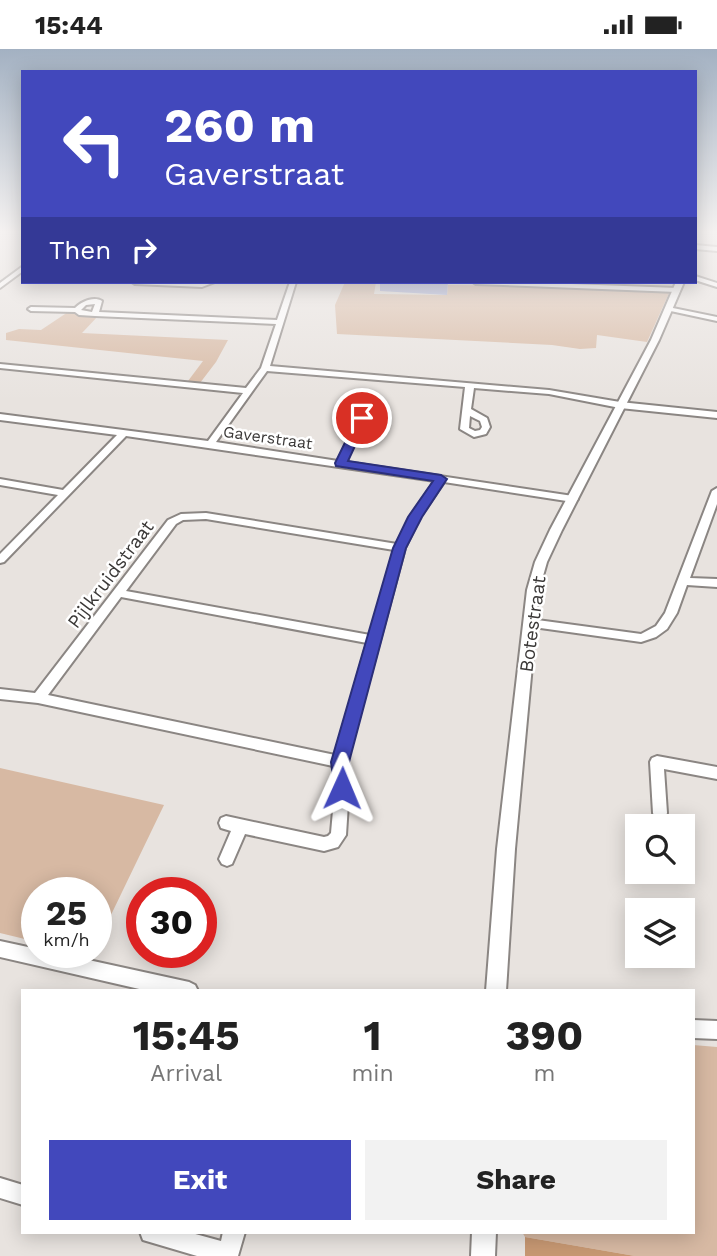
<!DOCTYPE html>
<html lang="en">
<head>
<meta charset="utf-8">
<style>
  :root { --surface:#fff; --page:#f2f2f2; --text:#222; --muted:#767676; --accent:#4248bc }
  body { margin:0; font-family:"Work Sans",sans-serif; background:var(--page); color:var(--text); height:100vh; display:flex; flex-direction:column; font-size:26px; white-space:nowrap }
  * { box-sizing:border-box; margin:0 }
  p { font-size:23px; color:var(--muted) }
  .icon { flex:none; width:38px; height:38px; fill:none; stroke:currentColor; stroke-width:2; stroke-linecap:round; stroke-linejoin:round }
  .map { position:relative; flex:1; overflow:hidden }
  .details { position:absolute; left:21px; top:940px; width:674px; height:245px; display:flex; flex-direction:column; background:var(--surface); border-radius:0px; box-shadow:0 4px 18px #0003 }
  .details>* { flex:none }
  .banner { position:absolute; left:21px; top:21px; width:676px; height:214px; border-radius:0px; box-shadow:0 4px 18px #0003; background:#4248bc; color:#fff; overflow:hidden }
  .buttons { position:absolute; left:625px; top:765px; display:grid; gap:14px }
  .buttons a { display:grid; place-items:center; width:70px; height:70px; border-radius:0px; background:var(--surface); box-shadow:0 4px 18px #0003; font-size:35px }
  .speed { position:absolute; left:21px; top:828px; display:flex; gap:14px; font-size:35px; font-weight:700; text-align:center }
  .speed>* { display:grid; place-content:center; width:91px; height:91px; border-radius:50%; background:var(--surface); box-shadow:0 4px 18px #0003; line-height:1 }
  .speed small { font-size:18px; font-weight:400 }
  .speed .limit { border:10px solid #d22; background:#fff; color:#111 }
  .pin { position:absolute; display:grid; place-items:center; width:60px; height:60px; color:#fff; margin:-30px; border:4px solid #fff; border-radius:50%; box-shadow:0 2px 7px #0007 }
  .me { position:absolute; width:77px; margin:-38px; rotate:1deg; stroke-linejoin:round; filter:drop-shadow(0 0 5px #0008) }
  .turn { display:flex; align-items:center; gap:24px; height:147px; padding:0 28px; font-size:32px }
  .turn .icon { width:91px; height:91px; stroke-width:2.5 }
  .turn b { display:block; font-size:49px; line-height:60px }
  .then { display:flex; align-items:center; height:66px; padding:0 28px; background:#0003; gap:14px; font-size:26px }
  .eta { display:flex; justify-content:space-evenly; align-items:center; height:119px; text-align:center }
  .eta b { font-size:42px; font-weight:700; line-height:49px }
  .action { display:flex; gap:14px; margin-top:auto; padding:14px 28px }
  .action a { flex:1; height:80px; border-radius:0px; background:var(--accent); color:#fff; font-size:28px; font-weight:700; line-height:80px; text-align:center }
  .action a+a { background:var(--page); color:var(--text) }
  .status { display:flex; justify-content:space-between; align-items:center; height:49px; padding:0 35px; background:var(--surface); direction:ltr }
  .status svg { height:19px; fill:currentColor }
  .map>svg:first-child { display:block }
  .green { fill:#d7b9a3 }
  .forest { fill:#c79873 }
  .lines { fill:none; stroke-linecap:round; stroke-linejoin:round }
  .minor-casing { stroke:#8b8683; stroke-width:4 }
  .tertiary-casing { stroke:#8b8683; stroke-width:4 }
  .minor { fill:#fff; fill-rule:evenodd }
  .tertiary { fill:#fff; fill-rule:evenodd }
  .wall { fill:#a2acda }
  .route { fill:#4248bc; stroke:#2b2f7a; stroke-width:2 }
  .labels { text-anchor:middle; stroke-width:5; stroke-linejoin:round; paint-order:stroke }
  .far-street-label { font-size:16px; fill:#3b3938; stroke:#fff }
  .street-label { font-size:19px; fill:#3b3938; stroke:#fff }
</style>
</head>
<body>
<div class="status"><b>15:44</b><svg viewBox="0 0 49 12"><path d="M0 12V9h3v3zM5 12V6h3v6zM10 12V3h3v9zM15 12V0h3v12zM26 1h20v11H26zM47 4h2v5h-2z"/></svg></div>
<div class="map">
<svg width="717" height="1207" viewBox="0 0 717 1207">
  <rect width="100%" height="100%" fill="#e8e3df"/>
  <path class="green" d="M345 233H376L374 245 447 246 448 236 571 237 570 234 525 233H611L612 239 670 242 647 293 597 286 596 299 580 300 552 296 337 285 335 256Z
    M68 263 99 266 82 284 228 291 216 313 200 334 188 332 203 312 6 291V284L19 280 41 281Z
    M0 719 164 756 96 897V844H37V893L0 884Z
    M693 996 717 998V1207H635L525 1188 522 1183H693Z"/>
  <path class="forest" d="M525 1188 635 1207H525Z"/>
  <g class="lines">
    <g class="minor-casing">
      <path id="minor" d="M695 196 717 198V202L695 200Z
        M23 217V222L0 239V234Z
        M695 227 717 234V238L695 231Z
        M132 233H215L202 238 135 235Z
        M290 233H296L270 317 549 341 620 353 717 363V369L620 359 549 345 474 339 471 360 487 369 490 378 486 385 474 388 460 380 465 338 267 322 216 393 338 412 350 386 336 377 338 368 349 362 366 369 346 413 573 447 578 450 573 453 444 433 420 468 405 499 347 713 349 739 346 786 338 798 324 802 245 785 232 815 227 817 222 815 219 810 231 782 221 779 219 774 221 769 226 767 324 788 328 787 331 784 335 739 333 717 38 654 0 650V640L35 644 168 471 181 465 206 464 397 495 410 468 435 432 126 387 4 513 0 514V505L58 446 0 436V430L63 441 117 386 0 371V365L208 392 243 344 0 319V315L246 339 261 319 276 275 95 267 79 266 75 263 31 262 28 260 31 258 75 259C82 252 94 247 102 252L99 263 277 271ZM95 255 92 263 81 261 86 256ZM470 367 480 372 482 378 480 381 475 382 469 379ZM349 368 357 370 352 380 345 376 346 369ZM206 470 394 501 370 586 126 542 176 475 183 471ZM121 548 367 594 335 706 48 646Z
        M473 233H519L677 239 680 241 677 243 476 235Z
        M668 258 717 268V272L666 261V259Z
        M717 439V455L690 529 717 530V538L687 536 677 564 667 580 656 588 641 593 526 577 524 574 530 570 641 585 656 577 665 564 712 442Z
        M657 707 717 718V730L664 720 667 764 665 769 660 770 655 769 653 764 650 713 652 709Z
        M0 892 37 900V903H52L189 933 195 936 198 942H148L0 908Z
        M693 971 717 972V990L693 989Z
        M0 1129 23 1136V1156L0 1149Z
        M140 1183H188L221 1192 223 1183H245L238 1207H197L143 1191Z"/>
    </g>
    <g class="tertiary-casing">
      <path id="tertiary" d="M676 233H684L659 291 562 481 547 513 539 541 515 800 506 942H486L497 800 527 541 535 513 550 481 651 291Z
        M472 1183H496L495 1207H471Z"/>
    </g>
    <use href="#minor" class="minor"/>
    <use href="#tertiary" class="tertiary"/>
  </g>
  <path class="wall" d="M380 233H448L447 246 380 242Z"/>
  <linearGradient id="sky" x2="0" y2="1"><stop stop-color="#a3b1c2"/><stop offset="0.52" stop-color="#f5f2f1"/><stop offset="1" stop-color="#f5f2f1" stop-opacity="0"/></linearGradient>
  <rect width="717" height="352" fill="url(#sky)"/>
  <path class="route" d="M362 366 368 369 348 412 441 426 447 430 422 468 406 499 349 713 351 739 348 744 342 747 335 744 331 713 393 499 408 468 433 432 336 417 335 414 357 369Z"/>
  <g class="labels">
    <g class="far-street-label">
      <text transform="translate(268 388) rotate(8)" y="6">Gaverstraat</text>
    </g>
    <g class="street-label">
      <text transform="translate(110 525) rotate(-53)" y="7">Pijlkruidstraat</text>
      <text transform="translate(532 575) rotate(-82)" y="7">Botestraat</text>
    </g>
  </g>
</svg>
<div class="buttons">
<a><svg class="icon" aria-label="search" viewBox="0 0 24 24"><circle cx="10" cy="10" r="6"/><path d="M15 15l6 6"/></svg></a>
<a><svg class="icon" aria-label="layers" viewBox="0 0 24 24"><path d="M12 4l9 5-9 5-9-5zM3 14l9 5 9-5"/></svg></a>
</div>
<div class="speed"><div>25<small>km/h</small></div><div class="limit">30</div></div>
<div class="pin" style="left:362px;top:369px;background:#d93025"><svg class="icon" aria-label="arrive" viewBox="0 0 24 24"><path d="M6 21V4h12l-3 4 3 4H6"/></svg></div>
<svg class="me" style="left:342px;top:739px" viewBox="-20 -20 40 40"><path d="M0-17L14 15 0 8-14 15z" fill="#4248bc" stroke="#fff" stroke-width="4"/></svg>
<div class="banner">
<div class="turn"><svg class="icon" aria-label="left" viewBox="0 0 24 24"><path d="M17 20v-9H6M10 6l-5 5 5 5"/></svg><div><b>260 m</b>Gaverstraat</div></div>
<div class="then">Then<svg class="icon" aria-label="right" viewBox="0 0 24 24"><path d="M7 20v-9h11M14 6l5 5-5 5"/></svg></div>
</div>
<section class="details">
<div class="eta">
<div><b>15:45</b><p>Arrival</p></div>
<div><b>1</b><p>min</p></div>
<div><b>390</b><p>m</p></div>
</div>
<div class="action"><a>Exit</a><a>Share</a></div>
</section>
</div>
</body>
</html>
